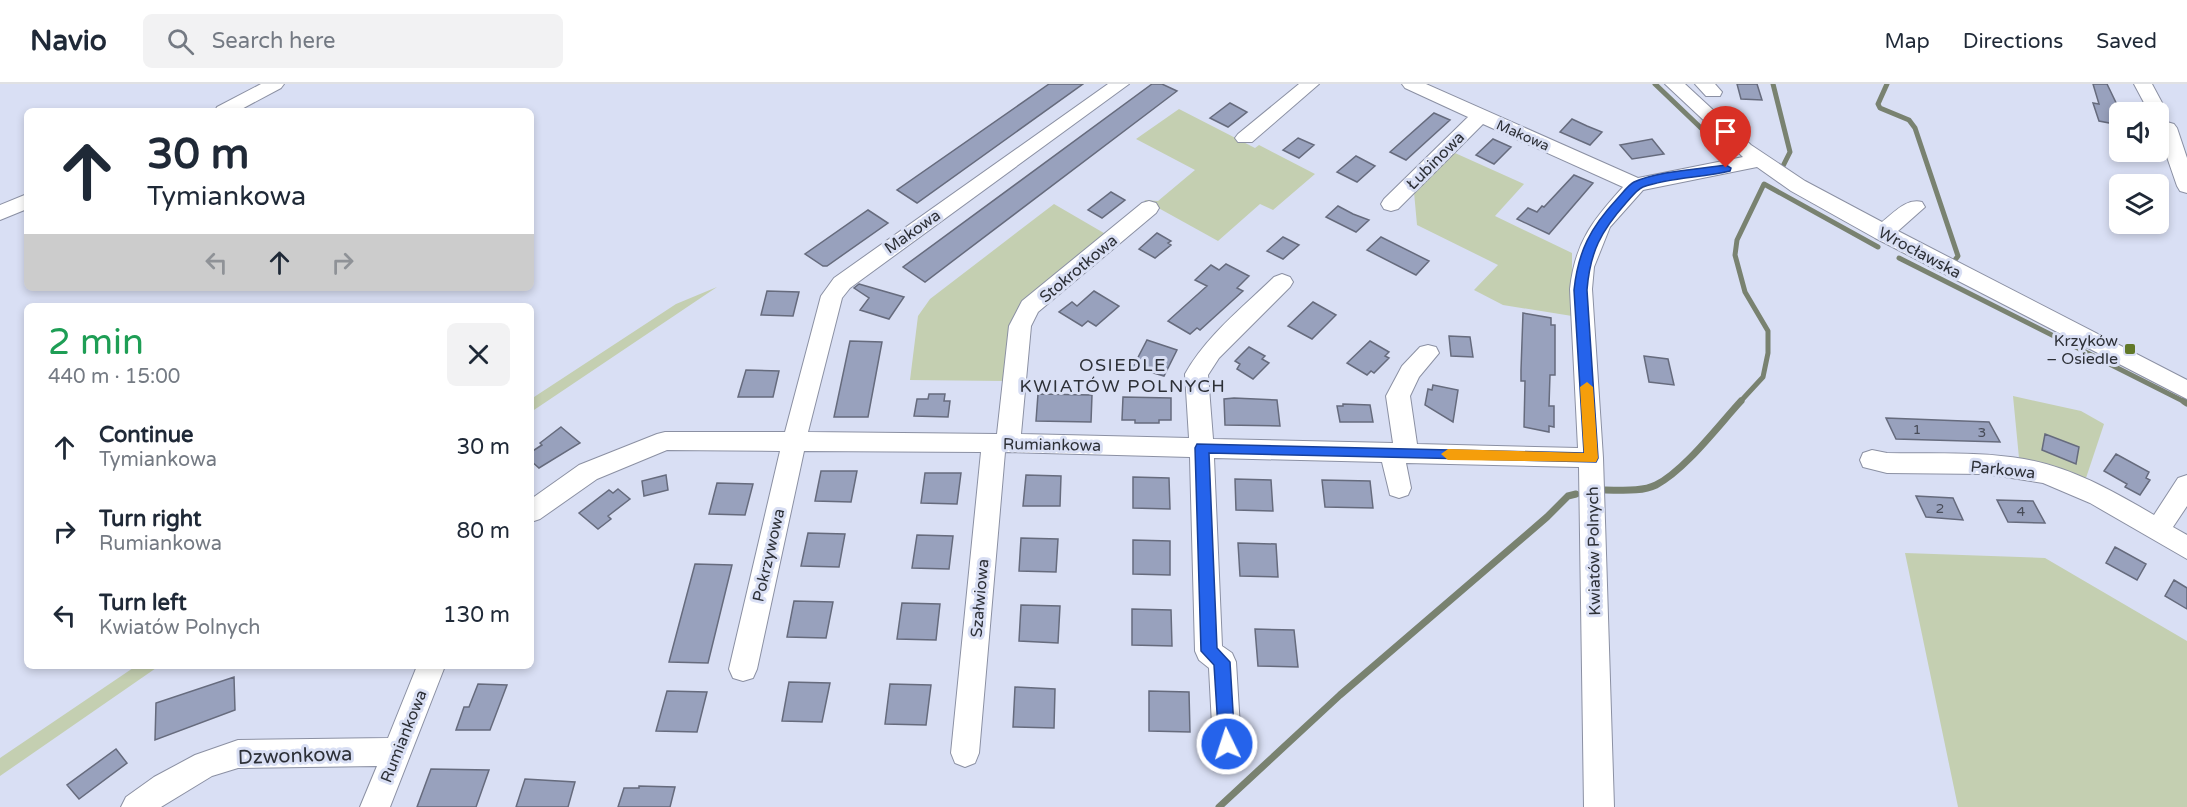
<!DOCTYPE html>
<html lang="en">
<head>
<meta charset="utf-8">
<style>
  :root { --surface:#fff; --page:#f2f2f3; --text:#1f2937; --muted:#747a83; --line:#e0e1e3 }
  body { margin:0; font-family:"Varela Round",sans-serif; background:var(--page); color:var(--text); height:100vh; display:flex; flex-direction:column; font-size:22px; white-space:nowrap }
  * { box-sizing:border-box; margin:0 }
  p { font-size:20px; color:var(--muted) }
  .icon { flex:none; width:33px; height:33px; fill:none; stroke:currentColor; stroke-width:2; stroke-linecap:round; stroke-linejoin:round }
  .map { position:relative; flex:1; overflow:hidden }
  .panel { position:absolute; left:24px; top:219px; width:510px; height:366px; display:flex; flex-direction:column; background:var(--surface); border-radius:9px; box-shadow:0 3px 9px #0003 }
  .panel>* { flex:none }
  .guide { position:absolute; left:24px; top:24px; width:510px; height:183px; border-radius:9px; box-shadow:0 3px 9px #0003; background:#fff; color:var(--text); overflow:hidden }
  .controls { position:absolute; left:2109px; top:18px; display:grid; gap:12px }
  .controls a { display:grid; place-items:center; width:60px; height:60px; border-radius:9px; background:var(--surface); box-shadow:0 3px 9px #0003; font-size:30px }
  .pin { position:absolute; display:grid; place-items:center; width:51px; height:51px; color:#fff; margin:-62px -26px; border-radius:50% 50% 50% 0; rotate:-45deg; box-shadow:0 0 6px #0007 }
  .pin .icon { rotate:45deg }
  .me { position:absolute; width:66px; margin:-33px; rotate:356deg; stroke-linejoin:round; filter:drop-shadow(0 0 4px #0008) }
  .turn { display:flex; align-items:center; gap:21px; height:126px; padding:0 24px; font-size:27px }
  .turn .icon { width:78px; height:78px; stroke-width:2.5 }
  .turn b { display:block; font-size:42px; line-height:51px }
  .lanes { display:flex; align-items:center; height:57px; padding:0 24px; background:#0003; justify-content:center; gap:30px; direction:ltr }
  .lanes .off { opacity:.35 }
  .round { display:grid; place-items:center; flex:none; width:63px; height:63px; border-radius:9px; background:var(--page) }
  .headline { display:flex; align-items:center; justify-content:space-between; height:102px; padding:0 24px }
  h1 { font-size:36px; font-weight:600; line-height:45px; color:#1e9e55 }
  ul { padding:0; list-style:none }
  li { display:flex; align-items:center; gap:18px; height:84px; padding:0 24px }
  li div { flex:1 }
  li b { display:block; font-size:22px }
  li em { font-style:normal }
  header { display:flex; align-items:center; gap:36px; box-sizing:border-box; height:84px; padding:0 30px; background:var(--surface); border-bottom:2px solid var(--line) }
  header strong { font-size:28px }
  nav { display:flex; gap:33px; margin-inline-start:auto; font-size:21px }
  .search { width:420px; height:54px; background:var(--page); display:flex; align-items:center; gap:15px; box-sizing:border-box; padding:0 21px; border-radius:9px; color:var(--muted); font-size:22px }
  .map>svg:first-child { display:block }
  .green { fill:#c4cfb1 }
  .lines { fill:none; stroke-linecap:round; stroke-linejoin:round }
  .stream-far1 { stroke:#798270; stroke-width:5 }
  .stream { stroke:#798270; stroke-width:7 }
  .building { fill:#98a1bd; stroke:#666b7d; stroke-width:1.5 }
  .minor-casing { stroke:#8b90a3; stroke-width:2 }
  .minor { fill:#fff; fill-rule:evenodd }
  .route { fill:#2563eb; stroke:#184099; stroke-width:1.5 }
  .slow { fill:#f59e0b }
  .poi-dot { fill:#617829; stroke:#d9dff4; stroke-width:2 }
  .labels { text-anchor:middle; stroke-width:6; stroke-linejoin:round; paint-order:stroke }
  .far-street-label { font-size:14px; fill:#2d3037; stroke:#d9dff4 }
  .number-label { font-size:14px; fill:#484c58 }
  .street-label { font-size:16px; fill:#2d3037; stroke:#d9dff4 }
  .poi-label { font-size:16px; fill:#2d3037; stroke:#d9dff4; text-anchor:end }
  .neighbourhood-label { font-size:18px; letter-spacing:1.5px; fill:#2d3037; stroke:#d9dff4 }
  .near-street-label { font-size:20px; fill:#2d3037; stroke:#d9dff4 }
</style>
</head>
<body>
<header>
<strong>Navio</strong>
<div class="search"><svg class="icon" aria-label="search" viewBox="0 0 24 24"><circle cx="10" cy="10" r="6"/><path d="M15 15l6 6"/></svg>Search here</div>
<nav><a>Map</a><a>Directions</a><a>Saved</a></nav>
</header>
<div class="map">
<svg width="2187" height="723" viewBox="0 0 2187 723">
  <rect width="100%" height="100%" fill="#d9dff4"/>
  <path class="green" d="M1179 25 1255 64 1259 61 1315 90 1273 126 1260 120 1218 157 1144 116 1158 117 1195 86 1136 55Z
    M1455 69 1524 100 1495 132 1572 169V232L1503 221 1474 206 1498 181 1417 141 1414 108Z
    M1054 120 1109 152 1024 220 1004 297 910 296 918 232 930 215Z
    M717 203 531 328V315L676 220Z
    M2013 312 2081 327 2104 340 2085 397 2019 374Z
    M1905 469 2045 474 2187 557V723H1958Z
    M136 582H159L0 692V674Z"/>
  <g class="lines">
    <path class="stream-far1" d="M1655 0 1724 66
      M1773 0 1790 68 1783 82
      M1887 0 1878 20 1880 24 1909 36 1915 44 1958 172 1955 176
      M1899 174 2187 319
      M1739 319 1763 293 1768 269V247L1745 208 1735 171 1737 156 1764 100 1878 163"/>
    <path class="stream" d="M2184 317 2187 319
      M1605 406C1621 406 1642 408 1656 401 1685 386 1718 342 1741 317
      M1219 723 1340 611 1547 433 1568 412 1576 410"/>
  </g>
  <path class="building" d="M1049 0H1083L917 119 897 106Z
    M1152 0H1162L1177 7 925 198 903 183Z
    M1737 0H1757L1762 16 1741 15Z
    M2093 0H2107L2120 27V41L2099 37 2093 19 2099 20Z
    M1230 19 1247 28 1228 43 1210 34Z
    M1434 29 1450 36 1406 76 1390 68Z
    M1572 35 1587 42 1602 48 1590 61 1560 48Z
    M1298 54 1314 61 1299 74 1283 66Z
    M1493 55 1511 63 1494 80 1476 71Z
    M1652 55 1664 70 1632 75 1620 61Z
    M1356 72 1375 82 1357 98 1337 88Z
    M1574 91 1593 99 1549 150 1517 135 1528 124 1537 128 1542 122 1544 123Z
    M1111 108 1125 116 1102 134 1088 126Z
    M1338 122 1353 130 1369 136 1356 148 1326 133Z
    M868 126 888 139 827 182H823L805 170Z
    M1157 149 1171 157 1168 159 1171 161 1155 174 1139 165Z
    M1283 153 1299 161 1283 175 1267 167Z
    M1381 153 1429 177 1416 191 1367 166Z
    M1226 180 1249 192 1237 204 1243 207 1200 246 1197 244 1190 250 1168 237 1207 202 1195 196 1211 181 1219 186Z
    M859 200 904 213 889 235 860 226 869 214 854 204Z
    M767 207 799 208 793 232 761 231Z
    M1094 207 1119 222 1096 242 1088 237 1082 242 1059 228 1072 218 1077 222Z
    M1313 218 1336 231 1312 255 1288 242Z
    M1523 229 1551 234V241H1555V291H1550L1549 322H1554V343L1549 342V348L1524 343 1525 297H1521V286Z
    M1449 252 1470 253 1473 273 1451 272Z
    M1147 256 1177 266 1164 292 1133 283Z
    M850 257 882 258 868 333H834Z
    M1370 257 1389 268 1385 272 1389 274 1374 289 1371 287 1367 291 1347 279Z
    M1249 263 1265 272 1262 275 1269 279 1253 295 1237 285 1240 280 1235 277Z
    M1644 272 1668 275 1674 301 1649 298Z
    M746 286 779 287 773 313H738Z
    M1433 301 1458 306 1453 338 1425 321 1428 305 1432 306Z
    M929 310H945L944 317H950L948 333 914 332 917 315H928Z
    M1038 310 1092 311 1091 338 1036 337Z
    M1123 313 1171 314V336H1159V339H1135V336H1122Z
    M1234 314 1277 316 1280 342 1225 341 1224 315Z
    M1343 320 1370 321 1373 338H1340L1337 322H1343Z
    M1886 334 1989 338 2000 358 1896 355Z
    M561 343 580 359 539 384 531 377V368L542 361 540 359Z
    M2045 350 2079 363 2076 380 2042 366Z
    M2116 370 2149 388 2146 394 2150 396 2140 411 2125 403 2127 400 2104 387Z
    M821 387H857L851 418 815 417Z
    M925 389H961L957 420 921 419Z
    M666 391 668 406 644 412 642 397Z
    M1026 391 1061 392 1060 422H1023Z
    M1133 393 1169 394 1170 425 1133 424Z
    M1235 395 1271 396 1273 427 1236 426Z
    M1322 396 1370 397 1373 424 1325 423Z
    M717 399 753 400 745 431 709 430Z
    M618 405 630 415 608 432 611 435 598 445 579 429 609 406 613 409Z
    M1916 412 1953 414 1963 436 1926 433Z
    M1997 416 2033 417 2045 439 2008 438Z
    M808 449 845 450 839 483 801 482Z
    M917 451 953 452 949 485 912 484Z
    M1021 454 1058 455 1056 488 1019 487Z
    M1133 456 1170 457V491L1133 490Z
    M1238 459 1276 460 1278 493 1240 492Z
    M2115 463 2146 480 2137 496 2106 479Z
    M695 480 732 481 708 579 669 578Z
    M2174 496 2187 504V525L2165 512Z
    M794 517 833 518 826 554 787 553Z
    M902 519 940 520 936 556 897 555Z
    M1021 521 1060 522 1058 559 1019 557Z
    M1132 525 1171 526 1172 562 1132 561Z
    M1255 545 1294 546 1298 583 1258 582Z
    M234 593 235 626 155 656 156 619Z
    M789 598 830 599 822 638 782 637Z
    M478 600 507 601 490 646H456L464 623H469Z
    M890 600 931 601 926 641 885 640Z
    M1015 603 1055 605 1054 644 1013 643Z
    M667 607 707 608 697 648 656 647Z
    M1149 607 1189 608 1190 648 1149 647Z
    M116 665 127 679 79 715 67 701Z
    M431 685 489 686 476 723H417Z
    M525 695 575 698 568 723H516Z
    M639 702 675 703 670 723H618L624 704H639Z"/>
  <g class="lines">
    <g class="minor-casing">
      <path id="minor" d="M261 0H284L281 4 238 27H215L217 23Z
        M1108 0H1129L850 204 842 214 808 348 997 350 1009 242 1022 217 1142 119 1149 117 1156 119 1159 124 1156 129 1038 228 1031 242 1021 350 1189 354 1185 290C1206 252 1243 223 1274 193L1282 190 1290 193 1293 198 1290 203 1219 274 1208 291 1213 355 1393 359 1386 312 1402 282 1420 263 1428 261 1436 263 1439 269 1419 293 1410 312 1417 360 1578 364 1570 205C1575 158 1593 136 1623 103L1483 40 1398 125 1391 127 1384 125 1381 120 1384 115 1468 33 1405 4 1402 0H1426L1638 94 1743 73 1665 0H1685L1751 61 1805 97 1882 138C1894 129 1906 114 1922 118L1925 123 1898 147 2187 296V315L1875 154 1791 107 1757 83 1643 106 1610 143 1594 183 1592 205 1603 374 1614 723H1584L1579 383 1406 379 1411 404 1408 411 1399 414 1390 411 1382 378 1214 374 1222 562 1232 569 1236 578 1241 660 1237 670 1227 674 1217 670 1213 660 1209 584 1199 576 1195 567 1190 373 1005 368 979 669 975 679 965 683 955 679 951 669 981 368 804 367 757 585 753 594 743 597 733 594 729 585 780 367 667 366 597 395 540 435 531 438V415L579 381 657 350 665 348H785L821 212 834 194Z
        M1299 0H1319L1252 58H1238L1235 54 1238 50Z
        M1695 0H1715L1722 8 1720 12H1706Z
        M2134 0H2152L2167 28 2165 32 2158 34V28H2149Z
        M2167 38 2174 40 2177 44 2187 74V109L2180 107 2177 102 2158 47 2160 40Z
        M27 110V125L0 136V121Z
        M1872 366 1887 369C1933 370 1979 367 2024 375 2071 383 2113 407 2154 431L2178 394 2187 391V422L2173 443 2187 451V475L2090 419 2043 399 1986 390 1887 389 1863 383 1860 376 1863 369Z
        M417 582H445L390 723H360L377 682 238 684 212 692 161 723H121L126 713 154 693 195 671 238 656 388 654Z"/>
    </g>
    <use href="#minor" class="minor"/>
  </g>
  <path class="route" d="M1726 81 1731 84 1730 87C1701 94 1671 93 1643 103 1636 106 1631 114 1626 119 1601 147 1590 168 1587 206L1598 374 1596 378 1209 369 1217 564 1230 578 1235 660 1233 665 1227 668 1222 665 1219 660 1214 581 1201 567 1195 364 1197 360 1584 369 1574 206C1578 167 1591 143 1617 115 1622 110 1628 101 1634 98 1657 87 1700 85 1726 81Z"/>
  <path class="slow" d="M1587 298 1593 303 1598 374 1596 378 1448 376 1441 370 1448 365 1584 369 1580 303Z"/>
  <rect class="poi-dot" x="2124" y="259" width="12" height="12" rx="3"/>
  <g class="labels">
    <g class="far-street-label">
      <text transform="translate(1523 51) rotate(24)" y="5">Makowa</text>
    </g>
    <g class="number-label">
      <text x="1917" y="350">1</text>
      <text x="1982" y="353">3</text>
      <text x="1940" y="429">2</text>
      <text x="2021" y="432">4</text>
    </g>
    <g class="street-label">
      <text transform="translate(1435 76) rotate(-45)" y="6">Łubinowa</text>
      <text transform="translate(912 147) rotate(-35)" y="6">Makowa</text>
      <text transform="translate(1920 168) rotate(28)" y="6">Wrocławska</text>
      <text transform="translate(1078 184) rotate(-40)" y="6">Stokrotkowa</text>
      <text transform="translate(1052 360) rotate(1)" y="6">Rumiankowa</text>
      <text transform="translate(2003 385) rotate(6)" y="6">Parkowa</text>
      <text transform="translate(1593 467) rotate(-91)" y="6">Kwiatów Polnych</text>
      <text transform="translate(768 471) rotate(-77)" y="6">Pokrzywowa</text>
      <text transform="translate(979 514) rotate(-85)" y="6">Szałwiowa</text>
      <text transform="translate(403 652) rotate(-68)" y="6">Rumiankowa</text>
    </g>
    <g class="poi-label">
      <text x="2118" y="262">Krzyków<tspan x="2118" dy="18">– Osiedle</tspan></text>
    </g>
    <g class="neighbourhood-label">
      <text x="1123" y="287">OSIEDLE<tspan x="1123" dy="21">KWIATÓW POLNYCH</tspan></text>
    </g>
    <g class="near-street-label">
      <text transform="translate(295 671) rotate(-2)" y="7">Dzwonkowa</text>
    </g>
  </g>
</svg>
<div class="controls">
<a><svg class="icon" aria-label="sound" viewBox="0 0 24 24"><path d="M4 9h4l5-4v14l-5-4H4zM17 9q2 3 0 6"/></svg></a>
<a><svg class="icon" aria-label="layers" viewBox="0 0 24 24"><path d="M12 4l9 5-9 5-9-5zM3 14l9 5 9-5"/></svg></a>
</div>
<div class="pin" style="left:1726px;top:84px;background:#d93025"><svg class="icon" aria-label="arrive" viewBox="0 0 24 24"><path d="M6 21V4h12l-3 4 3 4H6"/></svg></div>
<svg class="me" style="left:1227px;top:660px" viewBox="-20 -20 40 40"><circle r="17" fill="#2563eb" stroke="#fff" stroke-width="3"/><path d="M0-11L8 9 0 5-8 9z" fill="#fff"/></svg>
<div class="guide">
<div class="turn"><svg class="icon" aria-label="ahead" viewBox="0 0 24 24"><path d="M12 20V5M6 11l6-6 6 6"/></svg><div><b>30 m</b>Tymiankowa</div></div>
<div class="lanes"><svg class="icon off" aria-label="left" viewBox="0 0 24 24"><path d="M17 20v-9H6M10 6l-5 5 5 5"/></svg><svg class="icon" aria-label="ahead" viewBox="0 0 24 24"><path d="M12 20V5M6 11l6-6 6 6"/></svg><svg class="icon off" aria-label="right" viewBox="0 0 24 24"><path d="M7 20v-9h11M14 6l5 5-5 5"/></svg></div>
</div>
<section class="panel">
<div class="headline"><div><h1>2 min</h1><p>440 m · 15:00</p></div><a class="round"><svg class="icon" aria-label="close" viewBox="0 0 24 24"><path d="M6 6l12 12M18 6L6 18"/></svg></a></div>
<ul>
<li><svg class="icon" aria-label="ahead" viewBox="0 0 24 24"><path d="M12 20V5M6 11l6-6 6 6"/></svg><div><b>Continue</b><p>Tymiankowa</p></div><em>30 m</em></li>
<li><svg class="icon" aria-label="right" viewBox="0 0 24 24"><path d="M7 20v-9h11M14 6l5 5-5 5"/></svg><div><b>Turn right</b><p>Rumiankowa</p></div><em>80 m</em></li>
<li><svg class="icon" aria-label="left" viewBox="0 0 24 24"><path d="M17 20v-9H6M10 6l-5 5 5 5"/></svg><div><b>Turn left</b><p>Kwiatów Polnych</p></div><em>130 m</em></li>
</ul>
</section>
</div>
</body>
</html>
